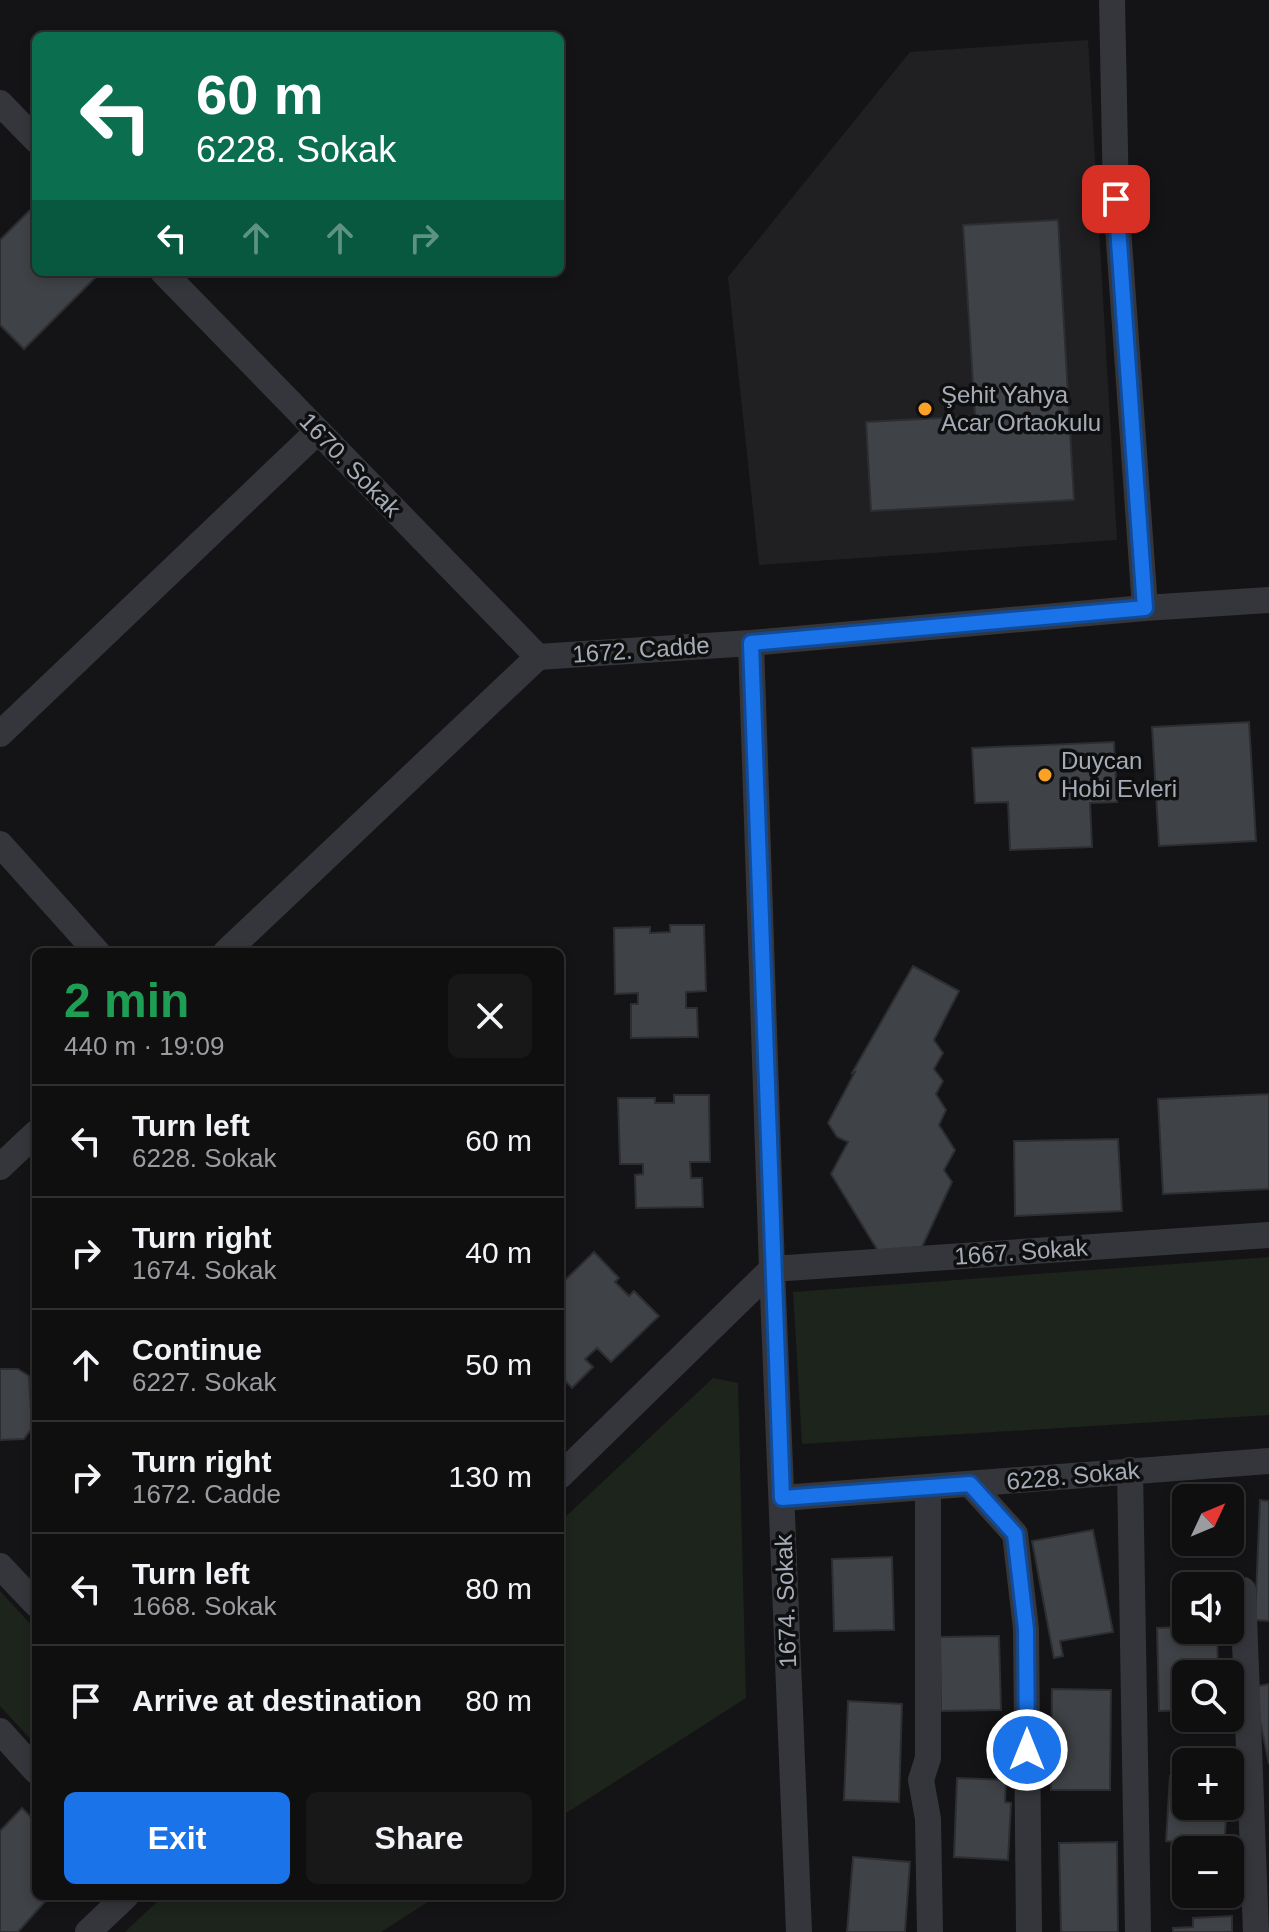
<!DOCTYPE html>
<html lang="en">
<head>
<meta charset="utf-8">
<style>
  :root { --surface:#0f0f10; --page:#181819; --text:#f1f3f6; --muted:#9b9c9f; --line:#2f2f30; --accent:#1a73e8 }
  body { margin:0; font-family:Arial,sans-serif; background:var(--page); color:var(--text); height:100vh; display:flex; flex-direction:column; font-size:30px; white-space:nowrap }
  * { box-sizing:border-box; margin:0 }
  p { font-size:26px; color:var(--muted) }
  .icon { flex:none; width:44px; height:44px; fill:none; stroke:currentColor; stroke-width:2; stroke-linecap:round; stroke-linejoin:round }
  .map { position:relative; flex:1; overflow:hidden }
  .sheet { position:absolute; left:32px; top:948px; width:532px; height:952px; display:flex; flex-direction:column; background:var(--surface); border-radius:12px; box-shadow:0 4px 12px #0003,0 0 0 2px var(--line) }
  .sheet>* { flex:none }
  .banner { position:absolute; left:32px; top:32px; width:532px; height:244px; border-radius:12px; box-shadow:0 4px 12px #0003,0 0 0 2px var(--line); background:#0b6e4f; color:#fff; overflow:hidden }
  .needle { width:52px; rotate:46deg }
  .tools { position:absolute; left:1172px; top:1484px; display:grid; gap:16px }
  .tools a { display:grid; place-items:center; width:72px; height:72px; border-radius:12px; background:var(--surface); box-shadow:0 4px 12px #0003,0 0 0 2px var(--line); font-size:40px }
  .pin { position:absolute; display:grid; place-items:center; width:68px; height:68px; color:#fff; margin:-34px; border-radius:16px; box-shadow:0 4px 12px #0006 }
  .me { position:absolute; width:88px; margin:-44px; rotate:0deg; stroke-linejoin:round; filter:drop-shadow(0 0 6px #0008) }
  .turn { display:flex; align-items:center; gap:28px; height:168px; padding:0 32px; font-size:36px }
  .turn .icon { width:104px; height:104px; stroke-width:2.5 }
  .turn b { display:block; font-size:56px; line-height:68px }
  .lanes { display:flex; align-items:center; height:76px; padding:0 32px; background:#0003; justify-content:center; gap:40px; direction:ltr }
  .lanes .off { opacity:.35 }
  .round { display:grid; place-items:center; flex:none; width:84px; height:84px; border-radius:12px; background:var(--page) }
  .overview { display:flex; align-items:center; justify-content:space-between; height:136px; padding:0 32px }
  h1 { font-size:48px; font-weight:800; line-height:60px; color:#1e9e55 }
  .cta { display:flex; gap:16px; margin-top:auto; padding:16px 32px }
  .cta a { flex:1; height:92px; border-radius:12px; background:var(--accent); color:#fff; font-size:32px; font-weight:800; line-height:92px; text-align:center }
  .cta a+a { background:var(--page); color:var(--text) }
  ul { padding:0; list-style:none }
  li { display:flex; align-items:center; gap:24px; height:112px; padding:0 32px; border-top:2px solid var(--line) }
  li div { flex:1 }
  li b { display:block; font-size:30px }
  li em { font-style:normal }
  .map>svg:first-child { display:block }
  .built { fill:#202023 }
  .green { fill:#1c241c }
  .building { fill:#3f4246; stroke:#2d2e32; stroke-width:2 }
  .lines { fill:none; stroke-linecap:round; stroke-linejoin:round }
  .minor { stroke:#34363b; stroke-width:26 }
  .route-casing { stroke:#114b97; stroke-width:20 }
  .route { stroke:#1a73e8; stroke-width:14 }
  .poi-dot { fill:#fba126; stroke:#0f0f10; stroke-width:3 }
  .labels { text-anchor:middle; stroke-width:7; stroke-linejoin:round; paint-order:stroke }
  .poi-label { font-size:24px; fill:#a5acb7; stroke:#0f0f10; text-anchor:start }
  .street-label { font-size:24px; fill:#a5acb7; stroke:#0f0f10 }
</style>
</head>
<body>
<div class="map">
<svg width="1269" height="1932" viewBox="0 0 1269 1932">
  <rect width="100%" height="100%" fill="#141416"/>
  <path class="built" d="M1088 40 1117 540 759 565 728 277 910 52Z"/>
  <path class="green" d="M1269 1257V1415L802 1444 793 1292Z
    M713 1378 738 1383 746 1698 560 1817V1522Z
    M0 1591 36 1630V1745L0 1706Z
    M163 1896H437L381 1932H125Z"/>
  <path class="building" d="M32 208 36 211V272H95L98 275 24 349 0 325V240Z
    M1058 220 1074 500 871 511 866 422 975 416 963 225Z
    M1249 722 1256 841 1159 846 1152 727Z
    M1114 742 1117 802 1090 803 1092 847 1010 850 1008 802 975 803 972 748Z
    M670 925H704L706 991 686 992V1008H697L698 1037 631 1038V1004H638V993L615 994 614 928 650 927V933L670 932Z
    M913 966 959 991 934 1040 943 1053 934 1069 943 1081 936 1094 946 1110 939 1125 955 1150 944 1170 952 1182 922 1247 878 1251 831 1174 848 1142 837 1137 828 1123 855 1072 852 1073Z
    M1269 1094V1189L1163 1194 1158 1099Z
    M674 1095H709L710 1162H690L691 1178H702L703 1207 636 1208 635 1175 643 1174V1164H620L618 1098H655V1103H674Z
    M1118 1139 1122 1211 1015 1216 1014 1141Z
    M594 1252 619 1278 615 1282 629 1296 634 1291 659 1316 611 1362 597 1348 585 1359 593 1367 572 1388 560 1375V1317L563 1314 560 1311V1285Z
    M0 1369H18L29 1376 32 1428 24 1439 0 1440Z
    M1260 1500 1269 1501V1621L1255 1620Z
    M1093 1530 1113 1632 1060 1641 1063 1656 1054 1658 1032 1541Z
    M892 1557 894 1630 834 1631 832 1559Z
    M1181 1615H1186V1630H1217L1218 1674H1186V1710L1159 1711 1157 1628 1181 1627Z
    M999 1636 1001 1710 941 1711 940 1637Z
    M1269 1684V1764L1253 1687Z
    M1052 1689 1111 1690 1110 1790H1051Z
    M848 1701 902 1704 899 1802 844 1800Z
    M1170 1776H1186V1806H1227L1224 1846 1166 1841Z
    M957 1778 1006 1780 1005 1802 1011 1803 1008 1860 954 1857Z
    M22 1808 36 1822V1896H50L18 1932H0V1831Z
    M1117 1842 1118 1932H1061L1059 1843Z
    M853 1857 910 1862 905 1932H847Z
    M1232 1916V1932H1173V1928L1193 1927V1918Z"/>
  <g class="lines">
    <path class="minor" d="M1112 0 1116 199 1145 608
      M0 103 36 140
      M163 272 538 657
      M751 643 772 1269 799 1932
      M0 734 317 432
      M0 844 97 952
      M226 952 538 657 751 643 1145 608 1269 600
      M0 1167 36 1133
      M772 1269 1269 1235
      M1130 1470 1138 1932
      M560 1476 772 1269
      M970 1484 1015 1534 1026 1629 1029 1932
      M928 1487V1758L921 1780 928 1819 930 1932
      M782 1498 1269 1461
      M0 1566 36 1604
      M1243 1590 1256 1932
      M0 1731 36 1771
      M88 1932 126 1896"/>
  </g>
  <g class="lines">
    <g class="route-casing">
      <path id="route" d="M1027 1750 1026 1629 1015 1534 970 1484 782 1498 751 643 1145 608 1116 199"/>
    </g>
    <use href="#route" class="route"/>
  </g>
  <g class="poi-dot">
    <circle cx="925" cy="409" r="8"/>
    <circle cx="1045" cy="775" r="8"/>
  </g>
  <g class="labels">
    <g class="poi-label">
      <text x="941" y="403">Şehit Yahya<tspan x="941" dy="28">Acar Ortaokulu</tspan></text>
      <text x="1061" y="769">Duycan<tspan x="1061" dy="28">Hobi Evleri</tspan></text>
    </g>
    <g class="street-label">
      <text transform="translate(350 465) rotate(46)" y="8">1670. Sokak</text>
      <text transform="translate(641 650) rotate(-4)" y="8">1672. Cadde</text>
      <text transform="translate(1021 1252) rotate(-4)" y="8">1667. Sokak</text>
      <text transform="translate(1073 1476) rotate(-5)" y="8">6228. Sokak</text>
      <text transform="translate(786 1601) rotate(-92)" y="8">1674. Sokak</text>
    </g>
  </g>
</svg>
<div class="tools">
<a><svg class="needle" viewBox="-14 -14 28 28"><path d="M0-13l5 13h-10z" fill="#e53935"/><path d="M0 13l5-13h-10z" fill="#9b9c9f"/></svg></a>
<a><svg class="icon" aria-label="sound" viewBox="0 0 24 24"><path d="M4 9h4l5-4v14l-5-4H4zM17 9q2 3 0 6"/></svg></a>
<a><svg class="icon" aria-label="search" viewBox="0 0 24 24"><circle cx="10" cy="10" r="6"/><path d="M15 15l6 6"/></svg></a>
<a>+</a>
<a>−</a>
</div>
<div class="pin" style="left:1116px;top:199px;background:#d93025"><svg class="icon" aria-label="arrive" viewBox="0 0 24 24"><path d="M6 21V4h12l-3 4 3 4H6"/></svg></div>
<svg class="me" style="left:1027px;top:1750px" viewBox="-20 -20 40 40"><circle r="17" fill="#1a73e8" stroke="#fff" stroke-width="3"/><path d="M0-11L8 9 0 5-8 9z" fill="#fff"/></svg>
<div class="banner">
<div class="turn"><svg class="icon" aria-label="left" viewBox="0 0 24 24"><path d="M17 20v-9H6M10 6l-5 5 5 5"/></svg><div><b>60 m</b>6228. Sokak</div></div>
<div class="lanes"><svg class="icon" aria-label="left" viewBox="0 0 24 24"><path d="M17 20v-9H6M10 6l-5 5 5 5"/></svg><svg class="icon off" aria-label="ahead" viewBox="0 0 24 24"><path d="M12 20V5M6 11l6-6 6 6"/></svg><svg class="icon off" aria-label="ahead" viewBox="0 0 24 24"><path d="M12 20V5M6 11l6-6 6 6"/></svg><svg class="icon off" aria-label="right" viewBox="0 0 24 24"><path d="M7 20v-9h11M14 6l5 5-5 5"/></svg></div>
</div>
<section class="sheet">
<div class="overview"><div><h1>2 min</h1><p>440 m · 19:09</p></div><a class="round"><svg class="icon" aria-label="close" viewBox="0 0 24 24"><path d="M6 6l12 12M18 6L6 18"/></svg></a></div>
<ul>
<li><svg class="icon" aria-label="left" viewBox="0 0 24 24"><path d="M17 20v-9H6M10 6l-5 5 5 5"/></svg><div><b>Turn left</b><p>6228. Sokak</p></div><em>60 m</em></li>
<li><svg class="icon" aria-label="right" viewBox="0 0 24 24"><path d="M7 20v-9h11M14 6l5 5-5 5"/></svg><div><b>Turn right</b><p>1674. Sokak</p></div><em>40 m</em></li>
<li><svg class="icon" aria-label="ahead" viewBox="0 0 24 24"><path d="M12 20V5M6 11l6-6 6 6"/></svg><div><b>Continue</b><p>6227. Sokak</p></div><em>50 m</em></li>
<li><svg class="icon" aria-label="right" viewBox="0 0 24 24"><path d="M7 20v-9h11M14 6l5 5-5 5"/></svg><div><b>Turn right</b><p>1672. Cadde</p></div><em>130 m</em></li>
<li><svg class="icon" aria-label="left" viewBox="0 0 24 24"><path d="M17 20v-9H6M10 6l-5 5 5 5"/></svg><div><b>Turn left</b><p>1668. Sokak</p></div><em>80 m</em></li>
<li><svg class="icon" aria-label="arrive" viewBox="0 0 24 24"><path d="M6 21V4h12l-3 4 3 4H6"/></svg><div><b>Arrive at destination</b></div><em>80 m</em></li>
</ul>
<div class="cta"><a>Exit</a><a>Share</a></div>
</section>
</div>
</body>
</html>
